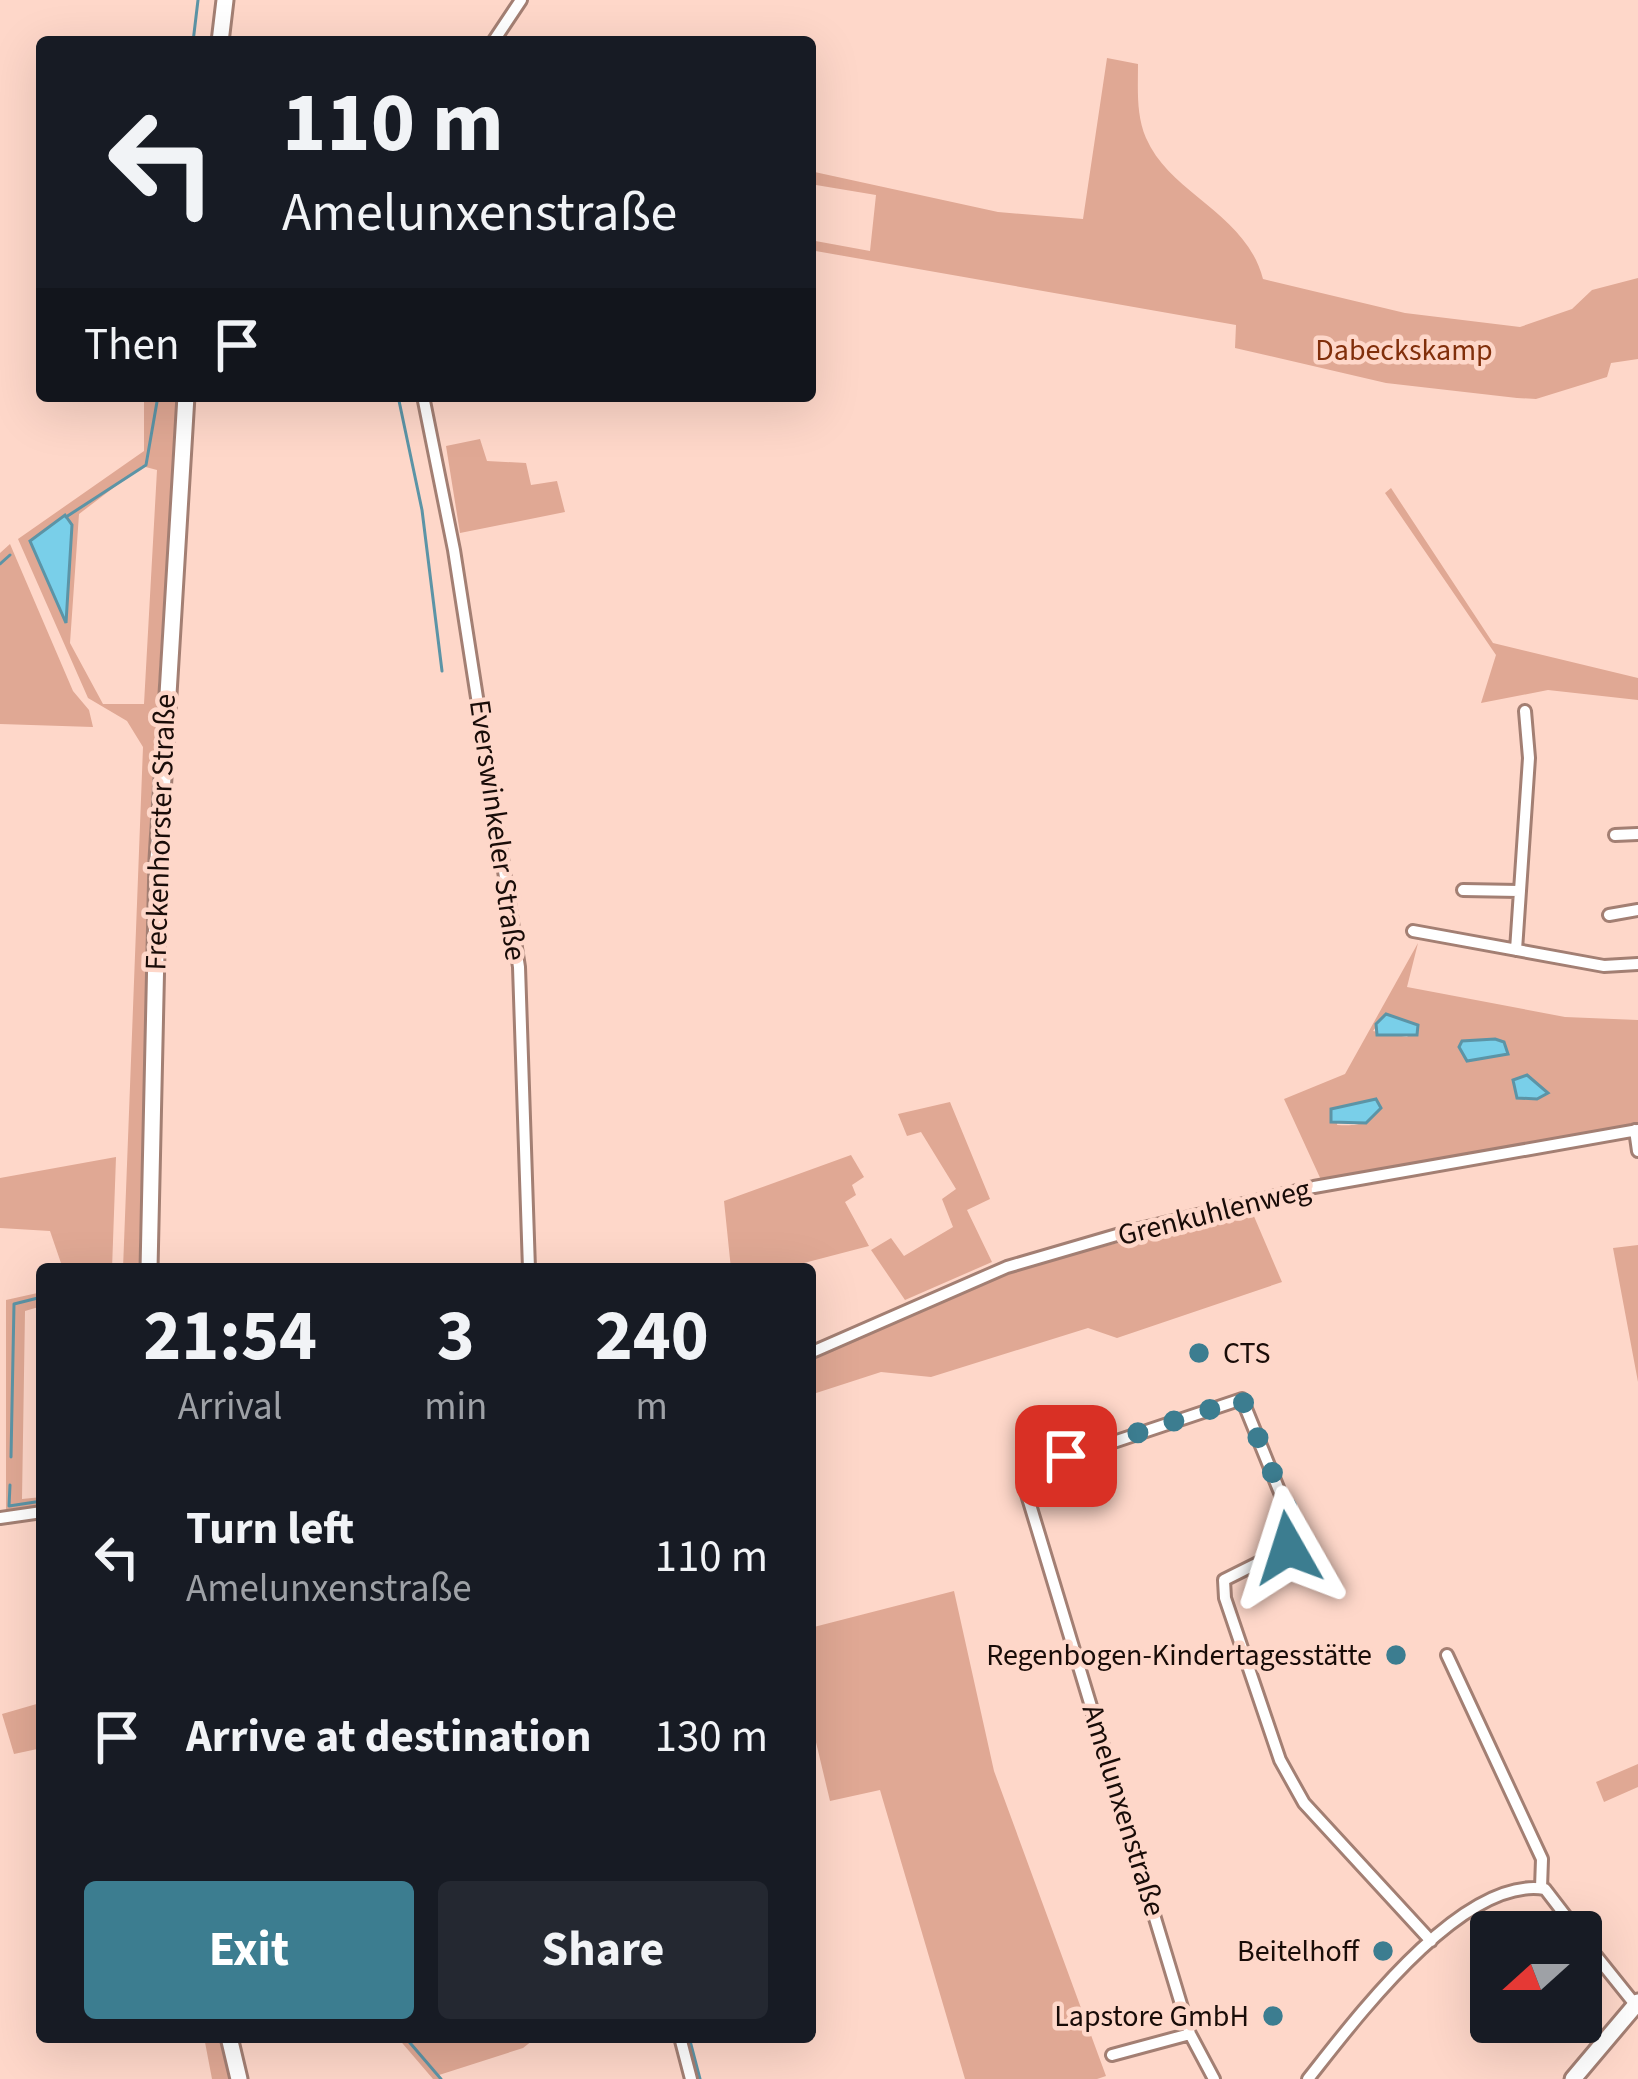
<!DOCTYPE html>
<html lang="en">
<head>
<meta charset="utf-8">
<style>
  :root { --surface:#171b24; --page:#242831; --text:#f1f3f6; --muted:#9ea1a6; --accent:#3c7d90 }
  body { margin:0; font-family:"Source Sans 3",sans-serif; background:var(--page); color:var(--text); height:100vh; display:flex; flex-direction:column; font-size:45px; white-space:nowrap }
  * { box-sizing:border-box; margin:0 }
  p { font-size:39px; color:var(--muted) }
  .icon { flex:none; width:66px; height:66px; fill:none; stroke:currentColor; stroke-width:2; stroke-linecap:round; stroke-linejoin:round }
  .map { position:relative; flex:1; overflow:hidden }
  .side { position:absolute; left:36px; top:1263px; width:780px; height:780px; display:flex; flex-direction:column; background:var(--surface); border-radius:12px; box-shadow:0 12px 48px #0002 }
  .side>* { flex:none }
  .guide { position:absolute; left:36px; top:36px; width:780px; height:366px; border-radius:12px; box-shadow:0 12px 48px #0002; background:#171b24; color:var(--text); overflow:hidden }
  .needle { width:78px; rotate:249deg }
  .controls { position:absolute; left:1470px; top:1911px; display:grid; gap:24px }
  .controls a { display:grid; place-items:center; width:132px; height:132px; border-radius:12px; background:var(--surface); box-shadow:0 12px 48px #0002; font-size:60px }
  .pin { position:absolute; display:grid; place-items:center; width:102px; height:102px; color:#fff; margin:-51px; border-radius:24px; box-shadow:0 6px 18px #0006 }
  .me { position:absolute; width:132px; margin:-66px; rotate:354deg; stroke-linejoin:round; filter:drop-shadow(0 0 9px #0008) }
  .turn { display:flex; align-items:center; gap:42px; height:252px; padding:0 48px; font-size:54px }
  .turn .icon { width:156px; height:156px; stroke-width:2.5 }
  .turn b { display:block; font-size:84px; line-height:102px }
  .then { display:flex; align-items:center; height:114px; padding:0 48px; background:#0003; gap:24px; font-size:45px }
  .eta { display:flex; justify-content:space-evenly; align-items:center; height:204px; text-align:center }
  .eta b { font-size:72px; font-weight:700; line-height:84px }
  .cta { display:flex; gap:24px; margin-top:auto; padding:24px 48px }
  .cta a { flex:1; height:138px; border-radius:12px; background:var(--accent); color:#fff; font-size:48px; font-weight:700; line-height:138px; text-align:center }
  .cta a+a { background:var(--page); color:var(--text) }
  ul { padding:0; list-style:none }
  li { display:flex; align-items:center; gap:36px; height:180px; padding:0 48px }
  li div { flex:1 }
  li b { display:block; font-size:45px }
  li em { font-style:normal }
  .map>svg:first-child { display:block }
  .green { fill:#e0a894; fill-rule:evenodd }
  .water { fill:#79cfe9; stroke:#5c94a6; stroke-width:3 }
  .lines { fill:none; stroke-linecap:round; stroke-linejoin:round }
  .stream { stroke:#5c94a6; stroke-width:3 }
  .street-casing { stroke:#a37f73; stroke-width:16 }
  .secondary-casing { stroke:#a37f73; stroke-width:21 }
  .street { stroke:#fff; stroke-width:10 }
  .secondary { stroke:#fff; stroke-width:15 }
  .route { stroke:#3c7d90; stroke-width:21; stroke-dasharray:0 37.8 }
  .poi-dot { fill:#3c7d90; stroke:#fed7c9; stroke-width:4.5 }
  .labels { text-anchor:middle; stroke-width:9; stroke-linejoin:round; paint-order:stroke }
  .park-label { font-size:30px; fill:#812f0b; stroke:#fed7c9 }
  .street-label { font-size:30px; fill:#190c08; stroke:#fed7c9 }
  .poi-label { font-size:30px; fill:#190c08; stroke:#fed7c9; text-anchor:end }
</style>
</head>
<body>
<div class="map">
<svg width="1638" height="2079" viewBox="0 0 1638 2079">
  <rect width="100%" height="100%" fill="#fed7c9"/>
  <path class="green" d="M1107 58 1138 64C1138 89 1136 115 1146 138 1171 195 1246 213 1263 279L1405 313 1520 327 1572 309 1592 290 1638 278V359L1611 363 1607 377 1536 399 1517 398 1386 383 1235 348 1236 325 810 250V240L870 251 876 195 810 184V171L998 212 1083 219Z
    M144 396H177L150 817 139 1269H123L143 747 127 721 88 698 18 539 144 451ZM142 466 157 470 144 704H103L70 643 79 514Z
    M480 439 487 461 526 463 531 485 557 481 565 512 460 533 446 446Z
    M1391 488 1493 643 1638 678V700L1548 690 1481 703 1496 655 1385 493Z
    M10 544 73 691 89 710 93 727 0 724V553Z
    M1418 943 1407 987 1565 1017 1638 1020V1125L1322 1182 1284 1099 1345 1074ZM1386 1014 1418 1025 1407 1037 1373 1031ZM1376 1099 1381 1107C1368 1125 1359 1126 1337 1125L1340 1107Z
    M950 1102 990 1199 967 1210 992 1262 905 1300 871 1250 891 1238 904 1256 953 1227 942 1199 956 1189 921 1132 907 1136 898 1114Z
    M851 1155 864 1177 852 1185 856 1195 845 1202 869 1246 781 1269H731L724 1201Z
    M116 1157 112 1269H63L50 1231 0 1228V1178Z
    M1250 1207 1282 1282 1117 1338 1088 1328 931 1377 881 1372 810 1395V1357L1007 1273Z
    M1638 1245V1382L1613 1248Z
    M42 1292V1306L25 1311 22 1499 42 1497V1507L6 1513V1300Z
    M954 1591 994 1771 1106 2076 1097 2079H965L880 1790 830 1801 810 1717V1628Z
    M40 1703 42 1748 14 1754 2 1714Z
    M1638 1764V1787L1604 1802 1596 1782Z
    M204 2037H219L229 2079H212Z
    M397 2037H537L523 2048 439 2075 441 2079H433Z"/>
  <path class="water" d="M65 515 72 525 66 623 30 541Z
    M1386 1014 1418 1025 1417 1035H1377L1376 1024Z
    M1495 1039 1504 1042 1508 1054 1467 1061 1459 1047 1462 1041Z
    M1527 1075 1548 1093 1537 1099 1517 1098 1513 1080Z
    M1376 1099 1381 1108 1366 1123 1331 1122V1109Z"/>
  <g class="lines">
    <path class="stream" d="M193 42 198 0
      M398 396 422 510 442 671
      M66 517 146 465 158 396
      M0 564 10 555
      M11 1457 14 1304 42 1297
      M10 1485 9 1506 42 1501
      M405 2037 441 2079
      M689 2037 700 2079"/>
    <g class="street-casing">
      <path id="street" d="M493 42 521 0
        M423 396 454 550 519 967 529 1269
        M1615 835 1638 834
        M1463 890 1519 891
        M1609 915 1638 910
        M1413 931 1604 966 1638 964
        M1516 950 1529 758 1525 711
        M1635 1130 1638 1151
        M810 1353 1007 1267 1127 1232 1314 1187 1638 1130
        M0 1518 42 1512
        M1447 1655 1542 1859 1541 1888
        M1581 1937 1638 2008
        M680 2037 691 2079
        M1112 2055 1190 2034
        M1214 2079 1190 2034 1025 1488 1030 1470 1242 1399 1296 1532 1288 1548 1224 1580 1225 1598 1280 1760 1304 1803 1431 1941
        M1308 2079C1354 2021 1462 1875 1545 1889L1578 1932"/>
    </g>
    <g class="secondary-casing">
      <path id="secondary" d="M220 42 225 0
        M149 1269 158 860 186 396
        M229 2037 239 2079
        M1573 2079 1638 2002"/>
    </g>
    <use href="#street" class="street"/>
    <use href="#secondary" class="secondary"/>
  </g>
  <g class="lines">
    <path class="route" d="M1066 1456 1242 1399 1297 1532 1288 1548"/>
  </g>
  <g class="poi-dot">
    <circle cx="1199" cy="1353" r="12"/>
    <circle cx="1396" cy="1655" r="12"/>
    <circle cx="1383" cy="1951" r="12"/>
    <circle cx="1273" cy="2016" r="12"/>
  </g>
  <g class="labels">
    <g class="park-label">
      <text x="1404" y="360">Dabeckskamp</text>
    </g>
    <g class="street-label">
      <text transform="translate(498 830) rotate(82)" y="10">Everswinkeler Straße</text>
      <text transform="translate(160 832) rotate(-88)" y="10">Freckenhorster Straße</text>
      <text transform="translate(1214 1212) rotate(-14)" y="10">Grenkuhlenweg</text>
      <text transform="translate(1124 1810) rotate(73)" y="10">Amelunxenstraße</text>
    </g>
    <g class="poi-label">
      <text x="1223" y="1363" text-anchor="start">CTS</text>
      <text x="1372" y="1665">Regenbogen-Kindertagesstätte</text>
      <text x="1359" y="1961">Beitelhoff</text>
      <text x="1249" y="2026">Lapstore GmbH</text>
    </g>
  </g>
</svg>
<div class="controls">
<a><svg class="needle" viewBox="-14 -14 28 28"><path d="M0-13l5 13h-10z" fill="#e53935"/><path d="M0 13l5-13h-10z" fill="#9ea1a6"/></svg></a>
</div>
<div class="pin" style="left:1066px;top:1456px;background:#d93025"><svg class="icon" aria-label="arrive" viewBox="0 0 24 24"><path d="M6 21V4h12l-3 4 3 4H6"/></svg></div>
<svg class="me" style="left:1288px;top:1548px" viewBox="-20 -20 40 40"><path d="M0-17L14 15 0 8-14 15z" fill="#3c7d90" stroke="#fff" stroke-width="4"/></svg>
<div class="guide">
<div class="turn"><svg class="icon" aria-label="left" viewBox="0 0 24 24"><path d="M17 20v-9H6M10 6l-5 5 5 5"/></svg><div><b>110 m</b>Amelunxenstraße</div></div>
<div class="then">Then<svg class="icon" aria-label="arrive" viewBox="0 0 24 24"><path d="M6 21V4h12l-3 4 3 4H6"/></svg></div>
</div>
<section class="side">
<div class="eta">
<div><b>21:54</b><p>Arrival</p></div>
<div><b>3</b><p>min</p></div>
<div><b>240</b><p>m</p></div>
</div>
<ul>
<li><svg class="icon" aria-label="left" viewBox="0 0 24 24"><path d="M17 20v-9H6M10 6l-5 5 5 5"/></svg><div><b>Turn left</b><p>Amelunxenstraße</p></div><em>110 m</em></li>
<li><svg class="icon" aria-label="arrive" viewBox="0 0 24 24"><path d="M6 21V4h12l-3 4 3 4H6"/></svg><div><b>Arrive at destination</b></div><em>130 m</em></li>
</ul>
<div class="cta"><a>Exit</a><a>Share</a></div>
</section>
</div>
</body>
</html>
